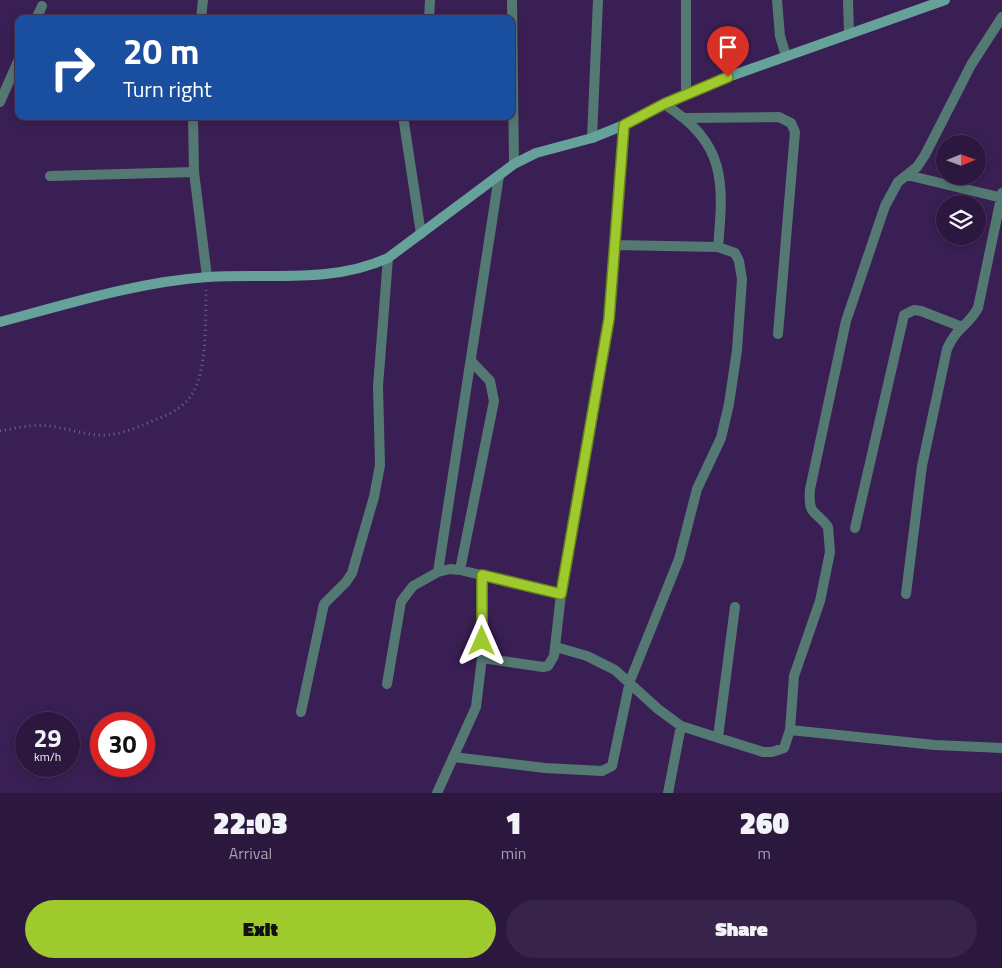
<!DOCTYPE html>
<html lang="en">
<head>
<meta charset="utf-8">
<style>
  :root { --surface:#2c173f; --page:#38244a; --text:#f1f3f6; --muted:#a69fb0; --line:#483659; --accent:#9eca2e }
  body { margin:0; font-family:"Titillium Web",sans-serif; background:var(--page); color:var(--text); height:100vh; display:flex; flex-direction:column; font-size:19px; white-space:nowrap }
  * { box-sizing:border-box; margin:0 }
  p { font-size:16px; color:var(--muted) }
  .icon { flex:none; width:28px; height:28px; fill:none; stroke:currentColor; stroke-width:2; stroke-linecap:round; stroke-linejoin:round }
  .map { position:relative; height:793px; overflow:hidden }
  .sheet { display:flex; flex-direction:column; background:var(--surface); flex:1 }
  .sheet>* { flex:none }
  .banner { position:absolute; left:15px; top:15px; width:500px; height:105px; border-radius:10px; box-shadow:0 2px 12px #0003,0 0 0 1px var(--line); background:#1a4fa0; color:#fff; overflow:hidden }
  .needle { width:32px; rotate:89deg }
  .buttons { position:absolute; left:936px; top:135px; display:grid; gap:10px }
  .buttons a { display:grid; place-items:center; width:50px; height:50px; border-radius:50%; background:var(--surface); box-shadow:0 2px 12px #0003,0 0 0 1px var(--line); font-size:25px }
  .speed { position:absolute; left:15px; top:712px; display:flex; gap:10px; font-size:25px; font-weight:700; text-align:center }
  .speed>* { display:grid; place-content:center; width:65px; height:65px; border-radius:50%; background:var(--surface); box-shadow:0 2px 12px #0003,0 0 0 1px var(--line); line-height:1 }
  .speed small { font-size:12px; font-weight:400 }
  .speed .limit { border:8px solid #d22; background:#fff; color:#111 }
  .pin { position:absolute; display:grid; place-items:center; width:42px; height:42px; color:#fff; margin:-51px -21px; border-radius:50% 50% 50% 0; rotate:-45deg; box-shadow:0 0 5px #0007 }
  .pin .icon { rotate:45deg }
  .me { position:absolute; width:55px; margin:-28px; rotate:0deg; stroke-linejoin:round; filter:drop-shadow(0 0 4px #0008) }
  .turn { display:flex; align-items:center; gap:18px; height:105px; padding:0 25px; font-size:22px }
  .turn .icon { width:65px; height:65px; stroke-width:2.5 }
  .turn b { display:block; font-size:35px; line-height:42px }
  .eta { display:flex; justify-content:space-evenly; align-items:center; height:85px; text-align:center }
  .eta b { font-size:30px; font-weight:800; line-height:35px }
  .primary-button { display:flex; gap:10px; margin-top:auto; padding:10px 25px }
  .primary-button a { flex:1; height:58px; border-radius:30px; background:var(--accent); color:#111; font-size:20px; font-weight:800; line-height:58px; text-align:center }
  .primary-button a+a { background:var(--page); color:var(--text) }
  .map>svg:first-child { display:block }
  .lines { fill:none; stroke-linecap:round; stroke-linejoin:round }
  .path { stroke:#78628f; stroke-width:3; stroke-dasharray:1 4; stroke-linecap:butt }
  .street { stroke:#547973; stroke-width:10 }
  .secondary { stroke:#66a29a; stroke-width:10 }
  .route-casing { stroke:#67831e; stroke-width:12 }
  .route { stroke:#9eca2e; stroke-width:9 }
</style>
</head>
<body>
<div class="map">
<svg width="1002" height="793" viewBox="0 0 1002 793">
  <rect width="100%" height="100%" fill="#3a1f54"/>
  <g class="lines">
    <path class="path" d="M0 431C16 428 33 424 49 426 66 428 82 434 98 435 117 436 133 429 150 422 162 417 174 413 184 404 209 382 205 321 206 290"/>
    <path class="street" d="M512 0 514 164
      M686 0V94
      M777 0 780 36 786 56
      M848 0 849 33
      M36 19 42 6
      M201 19 203 0
      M429 19 430 0
      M0 102 19 59
      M664 104C726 143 724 181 718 247
      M193 116 194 172 207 277
      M403 116 421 234
      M686 118 779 117 791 123 795 132 778 334
      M592 138 598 0
      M907 175 1002 198
      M50 176 194 172
      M855 528 904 315 914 310 921 311 962 327
      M460 570 494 401 490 381 471 361
      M438 572 499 176
      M906 594 922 466 947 349C956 328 968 326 978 308L1002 193
      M556 647 587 656 615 670 658 709 681 726 763 752H772L784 748 790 730 794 676 820 601 830 552 828 527C815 509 808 517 810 489L846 321 885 206 898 182 917 167 925 155 971 65 1002 17
      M482 658 543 667 548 666 554 656 561 594 609 319 624 125
      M387 684 401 602 406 595 413 586 438 572 450 569 460 570 561 594
      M301 712 324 604 346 582 352 573 374 497 380 465 378 386 388 258
      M790 730 935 745 1002 748
      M718 737 735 607
      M453 757 545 768 602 771 612 766 630 681 679 559 697 489 721 438 729 404 737 350 742 279 739 261 735 253 718 247 615 245
      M437 793 476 707 482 658V575
      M668 793 681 726"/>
    <path class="secondary" d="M0 322C68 304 137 282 208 277 268 273 331 284 388 258L514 164 536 153 592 138 624 125 664 104 728 77 945 0"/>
  </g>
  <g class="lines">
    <g class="route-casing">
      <path id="route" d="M482 641V575L561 594 609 319 624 125 664 104 728 77"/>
    </g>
    <use href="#route" class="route"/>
  </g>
</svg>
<div class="buttons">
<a><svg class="needle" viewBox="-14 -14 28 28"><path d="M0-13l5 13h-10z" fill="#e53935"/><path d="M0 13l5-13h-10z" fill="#a69fb0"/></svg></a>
<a><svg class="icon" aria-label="layers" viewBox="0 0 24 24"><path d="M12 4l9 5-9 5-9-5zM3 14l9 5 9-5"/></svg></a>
</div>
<div class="speed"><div>29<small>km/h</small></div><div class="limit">30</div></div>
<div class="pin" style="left:728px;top:77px;background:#d93025"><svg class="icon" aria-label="arrive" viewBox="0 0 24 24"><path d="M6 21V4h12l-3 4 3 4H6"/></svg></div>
<svg class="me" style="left:482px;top:641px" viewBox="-20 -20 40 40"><path d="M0-17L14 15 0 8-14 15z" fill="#9eca2e" stroke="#fff" stroke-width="4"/></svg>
<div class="banner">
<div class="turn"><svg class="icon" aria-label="right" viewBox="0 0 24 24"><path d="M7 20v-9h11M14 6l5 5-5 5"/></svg><div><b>20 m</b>Turn right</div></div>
</div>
</div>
<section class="sheet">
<div class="eta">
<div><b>22:03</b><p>Arrival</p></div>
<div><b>1</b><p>min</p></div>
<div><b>260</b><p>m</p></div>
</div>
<div class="primary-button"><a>Exit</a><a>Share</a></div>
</section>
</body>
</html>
